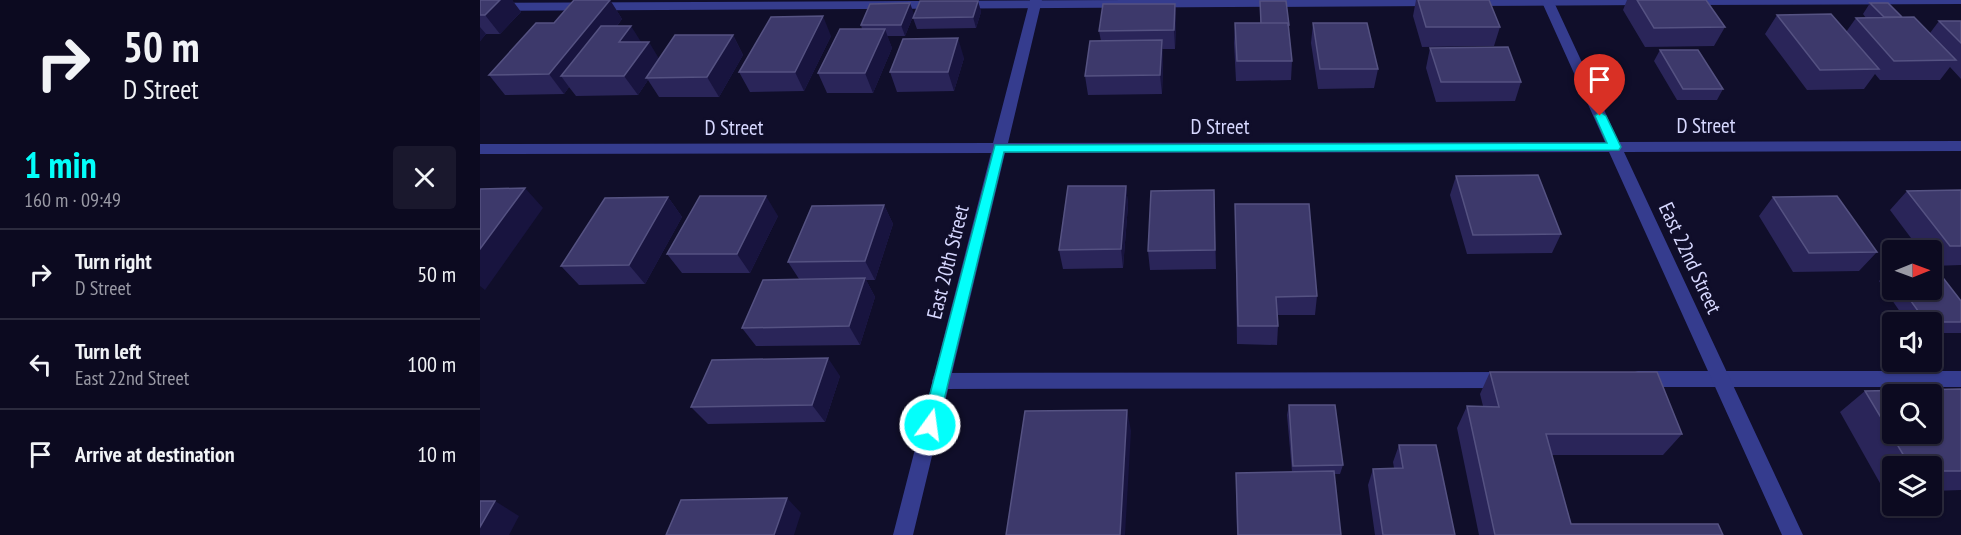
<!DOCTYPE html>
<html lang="en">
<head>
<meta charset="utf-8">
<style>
  :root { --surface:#0c0a20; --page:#1a182d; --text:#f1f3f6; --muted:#9a9aa5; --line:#2c2b3e; --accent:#03fffb }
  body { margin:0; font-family:"PT Sans Narrow",sans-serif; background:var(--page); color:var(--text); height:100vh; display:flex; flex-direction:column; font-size:22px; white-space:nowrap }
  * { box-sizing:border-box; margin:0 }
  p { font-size:20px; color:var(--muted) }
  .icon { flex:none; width:33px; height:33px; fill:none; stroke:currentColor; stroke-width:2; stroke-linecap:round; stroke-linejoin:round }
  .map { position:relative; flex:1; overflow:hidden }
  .details { display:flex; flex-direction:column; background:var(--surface); width:480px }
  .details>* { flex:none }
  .top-card { background:#0c0a20; color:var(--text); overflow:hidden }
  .needle { width:39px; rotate:89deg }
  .buttons { position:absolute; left:1402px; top:240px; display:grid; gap:12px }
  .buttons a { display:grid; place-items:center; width:60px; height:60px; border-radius:6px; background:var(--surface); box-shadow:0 2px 4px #0004,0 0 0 2px var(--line); font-size:30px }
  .pin { position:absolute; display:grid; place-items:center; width:51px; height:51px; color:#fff; margin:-62px -26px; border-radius:50% 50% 50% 0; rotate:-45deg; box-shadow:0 0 6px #0007 }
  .pin .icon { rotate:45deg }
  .me { position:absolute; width:66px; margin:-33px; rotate:14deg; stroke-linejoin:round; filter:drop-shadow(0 0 4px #0008) }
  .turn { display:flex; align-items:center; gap:21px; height:126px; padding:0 24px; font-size:27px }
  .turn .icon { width:78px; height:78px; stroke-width:2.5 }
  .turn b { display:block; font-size:42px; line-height:51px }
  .round { display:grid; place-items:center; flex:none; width:63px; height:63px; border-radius:6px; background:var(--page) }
  .head { display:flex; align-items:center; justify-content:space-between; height:102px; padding:0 24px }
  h1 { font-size:36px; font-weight:600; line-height:45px; color:var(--accent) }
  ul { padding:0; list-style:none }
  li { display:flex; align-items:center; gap:18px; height:90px; padding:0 24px; border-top:2px solid var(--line) }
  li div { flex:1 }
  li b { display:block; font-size:22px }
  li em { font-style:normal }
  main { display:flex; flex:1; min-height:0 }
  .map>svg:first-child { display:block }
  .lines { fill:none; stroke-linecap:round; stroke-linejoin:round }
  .service { fill:#353c8e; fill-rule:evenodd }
  .minor { fill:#353c8e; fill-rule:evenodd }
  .wall { fill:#2a2559 }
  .shaded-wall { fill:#18143f }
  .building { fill:#3d396b; stroke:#555282; stroke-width:1.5; fill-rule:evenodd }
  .route { fill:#03fffb; stroke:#02a6a3; stroke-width:1.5 }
  .labels { text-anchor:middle; stroke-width:6; stroke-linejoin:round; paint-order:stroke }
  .street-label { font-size:21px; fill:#d7d8ff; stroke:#100e2a }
</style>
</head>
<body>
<main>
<section class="details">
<div class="top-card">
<div class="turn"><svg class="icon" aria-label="right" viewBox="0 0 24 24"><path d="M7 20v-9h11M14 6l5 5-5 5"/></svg><div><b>50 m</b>D Street</div></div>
</div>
<div class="head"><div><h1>1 min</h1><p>160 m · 09:49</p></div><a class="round"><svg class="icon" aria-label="close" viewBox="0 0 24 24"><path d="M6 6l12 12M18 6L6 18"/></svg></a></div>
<ul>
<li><svg class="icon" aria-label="right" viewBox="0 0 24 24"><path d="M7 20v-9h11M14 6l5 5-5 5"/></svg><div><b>Turn right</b><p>D Street</p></div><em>50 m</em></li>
<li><svg class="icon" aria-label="left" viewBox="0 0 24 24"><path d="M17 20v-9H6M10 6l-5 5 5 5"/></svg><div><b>Turn left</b><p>East 22nd Street</p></div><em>100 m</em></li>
<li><svg class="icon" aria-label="arrive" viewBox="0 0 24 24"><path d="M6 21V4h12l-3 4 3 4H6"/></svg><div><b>Arrive at destination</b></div><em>10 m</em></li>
</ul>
</section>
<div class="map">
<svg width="1481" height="535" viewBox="0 0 1481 535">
  <rect width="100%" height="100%" fill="#100e2a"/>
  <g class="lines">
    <path class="service" d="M646 0H963L964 2 958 6 0 11V3Z
      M985 0H1173L1174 1 1168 5 990 6 986 5Z
      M1201 0H1481V4L1206 5 1202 4Z
      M1158 371H1481V387H1158L1152 385 1149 379 1152 373Z
      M1027 372 1033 374 1036 380 1033 386 1027 388 461 389 454 387 452 381 454 375 461 373Z"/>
    <path class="minor" d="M550 0H562L528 143 1125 142 1061 0H1073L1139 142 1481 141V151L1144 152 1323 535H1302L1129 152 525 153 433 535H413L511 153 0 154V144L513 143Z"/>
  </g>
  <path class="wall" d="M0 0H32L41 12 20 34H6L0 41Z
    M130 0 142 19 137 26 161 42 179 59 253 35 263 55 239 97H179L168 80 158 95 96 96 89 87 84 94 25 95 9 75 74 23Z
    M936 0H1009L1020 27 1014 46 942 47 933 16Z
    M1147 0H1226L1245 27 1234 46 1165 47 1143 10Z
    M498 1 501 12 496 28 437 29 433 18Z
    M780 1 809 25V32L812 61 811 80 756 81 754 43 755 23H780Z
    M1390 3 1422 17 1450 33 1459 21H1481V79L1470 67 1460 80H1400L1395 74 1384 89 1327 90 1285 34 1297 15 1366 32 1376 18H1386L1383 14Z
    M695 4 696 23 695 49H682L683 60 682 94 608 95 605 76 621 41 619 31Z
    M434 14 425 36H407L412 48 393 93H347L338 73 382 29 381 25Z
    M833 23 898 69 894 88 838 89 831 43Z
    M351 36 324 91 270 92 259 72Z
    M950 48 1041 82 1035 101 956 102 946 68Z
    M1180 50 1243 89 1237 100H1197L1174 61Z
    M484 58 474 91 417 92 410 72Z
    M976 176 1081 234 1072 253 987 254 970 195Z
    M646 186 648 205 643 268 583 269 579 250Z
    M734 190 736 269 670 270 668 251Z
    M1481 190V265L1452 266V250H1440L1410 210 1427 191Z
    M188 197 202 217 165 284 99 285 81 266Z
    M1293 197 1397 252 1379 271 1313 272 1279 216Z
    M755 204 837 296 835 315H798V326L797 345 757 344Z
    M404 205 413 224 395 280H386L395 297 380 345 276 346 262 328 319 279 308 262Z
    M298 216 270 273H202L187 254Z
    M1410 270H1413V290H1452L1481 301V333H1452V322H1427L1399 281Z
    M1010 372 1202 434 1183 455H1072L1091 524 1243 535H999L977 428 987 406H1003L1000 394Z
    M360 376 345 422 228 424 211 407Z
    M1481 389V490L1452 491V466H1413V491L1405 492 1360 412 1385 391Z
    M809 405 863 465 860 474H854L861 535H757L756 489V473L812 472 807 415Z
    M919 445 975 535H895L888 485 893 469 914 468 913 462Z"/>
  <path class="shaded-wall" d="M20 0H32L41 12 20 34 5 15Z
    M130 0 142 19 98 76H81L89 87 84 94 69 74Z
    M498 1 501 12 496 28 493 17Z
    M430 3 434 14 425 36 421 25Z
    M695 4 696 23 695 49 694 30Z
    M343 16 351 36 324 91 315 72Z
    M151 26 163 45 139 42Z
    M0 27 6 34 0 41Z
    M405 29 412 48 393 93 385 73Z
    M253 35 263 55 239 97 227 77Z
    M478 38 484 58 474 91 468 72Z
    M682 40 683 60 682 94 680 75Z
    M169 42 181 62 166 78 168 80 158 95 144 76Z
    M646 186 648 205 643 268 641 249Z
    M45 188 63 208 5 290 0 286V249Z
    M286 196 298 216 270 273 257 254Z
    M188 197 202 217 165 284 149 265Z
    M404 205 413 224 395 280 385 261Z
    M385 278 395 297 380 345 369 326Z
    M348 358 360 376 345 422 332 405Z
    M647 410 651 431 645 535H640Z
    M307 498 321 513 314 535H294Z
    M15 501 39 516 29 535H0V527Z"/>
  <path class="building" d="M0 0H20L5 15H0Z
    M94 0H130L69 74 9 75 56 23H74Z
    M938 0H1009L1020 27H946Z
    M1157 0H1226L1245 27 1174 28Z
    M440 1H498L493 17 433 18Z
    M780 1H806L809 25H808V23H781Z
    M430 3 421 25H381L390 4Z
    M1390 3H1408L1422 17H1404Z
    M623 4H695L694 30 619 31Z
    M1351 14 1399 69 1340 70 1297 15Z
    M343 16 315 72H259L291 17Z
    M1434 17 1476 60 1414 61 1376 18Z
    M1459 21H1481V43Z
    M755 23H808L812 61H757Z
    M833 23H887L898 69H840Z
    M121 26H151L139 42H169L144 76H81Z
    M360 29H405L385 73H338Z
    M195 35H253L227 77 166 78Z
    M478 38 468 72H410L423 39Z
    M682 40 680 75 605 76 610 41Z
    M1028 47 1041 82H961L950 48Z
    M1180 50H1218L1243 89H1203Z
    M1058 175 1081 234 993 235 976 176Z
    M588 186H646L641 249 579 250Z
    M45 188 0 249V189Z
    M734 190 735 250 668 251 671 191Z
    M1481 190V246H1470L1427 191Z
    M220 196H286L257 254H187Z
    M1357 196 1397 252 1329 253 1293 197Z
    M188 197 149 265 81 266 125 198Z
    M755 204H829L837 296 796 297 798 326H758Z
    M404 205 385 261 308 262 332 206Z
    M1452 270H1457L1481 301V322H1446L1423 290H1452Z
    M385 278 369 326 262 328 283 280Z
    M348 358 332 405 211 407 232 360Z
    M1010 372H1177L1202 434H1066L1091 524H1238L1243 535H1015L987 406 1019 407Z
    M1481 389V471H1452V466H1430L1385 391ZM1413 394H1452V434H1413Z
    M809 405H855L863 465 813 466Z
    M647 410 640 535H526L545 411Z
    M919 445H956L975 535H903L893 469 923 468Z
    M854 471 861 535H758L756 473Z
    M307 498 294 535H186L201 500Z
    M0 501H15L0 527Z"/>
  <path class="route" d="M1120 112 1126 116 1141 147 1139 150 524 152 458 425 456 430 450 432 445 430 442 425 515 145 1127 143 1115 116Z"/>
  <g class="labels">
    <g class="street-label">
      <text x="1226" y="133">D Street</text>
      <text x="740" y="134">D Street</text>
      <text x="254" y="135">D Street</text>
      <text transform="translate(1210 258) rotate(65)" y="7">East 22nd Street</text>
      <text transform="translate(468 262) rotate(-76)" y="7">East 20th Street</text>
    </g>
  </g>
</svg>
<div class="buttons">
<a><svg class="needle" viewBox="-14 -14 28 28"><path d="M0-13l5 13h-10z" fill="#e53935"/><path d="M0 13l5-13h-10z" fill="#9a9aa5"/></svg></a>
<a><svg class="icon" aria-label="sound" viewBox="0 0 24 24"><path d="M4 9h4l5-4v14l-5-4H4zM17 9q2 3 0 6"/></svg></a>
<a><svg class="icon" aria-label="search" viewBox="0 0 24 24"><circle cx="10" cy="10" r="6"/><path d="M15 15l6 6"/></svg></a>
<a><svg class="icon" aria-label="layers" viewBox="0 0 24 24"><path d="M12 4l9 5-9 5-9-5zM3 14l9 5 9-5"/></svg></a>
</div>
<div class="pin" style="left:1120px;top:116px;background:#d93025"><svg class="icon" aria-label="arrive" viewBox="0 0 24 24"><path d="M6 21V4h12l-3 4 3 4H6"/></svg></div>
<svg class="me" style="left:450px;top:425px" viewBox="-20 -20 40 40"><circle r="17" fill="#03fffb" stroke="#fff" stroke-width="3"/><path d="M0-11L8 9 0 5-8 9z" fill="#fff"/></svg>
</div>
</main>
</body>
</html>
